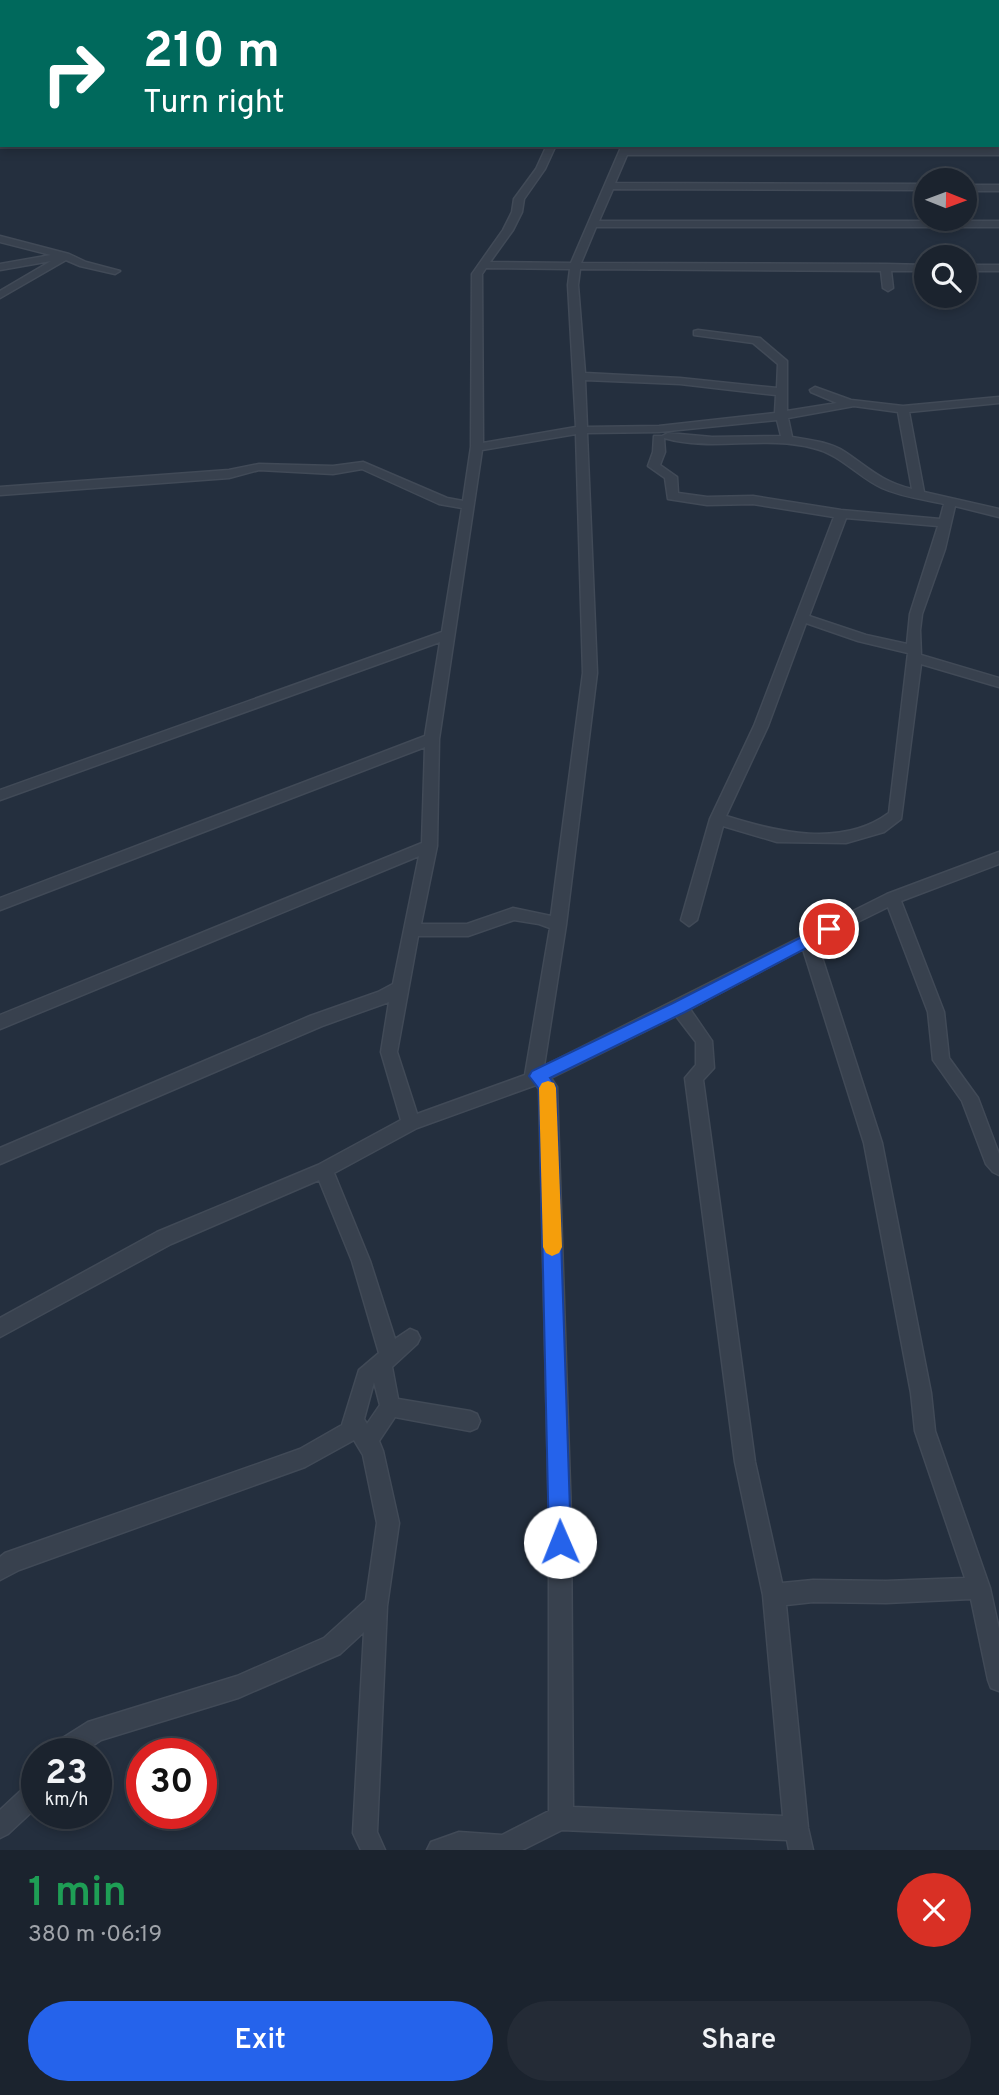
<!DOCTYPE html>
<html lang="en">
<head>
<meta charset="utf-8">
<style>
  :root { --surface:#1b232e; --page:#242b36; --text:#f1f3f6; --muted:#a0a4aa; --line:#39404a; --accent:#2563eb }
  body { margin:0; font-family:Overpass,sans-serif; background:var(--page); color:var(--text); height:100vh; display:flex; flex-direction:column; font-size:26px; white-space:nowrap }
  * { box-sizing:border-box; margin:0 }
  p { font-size:23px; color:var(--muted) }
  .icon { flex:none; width:38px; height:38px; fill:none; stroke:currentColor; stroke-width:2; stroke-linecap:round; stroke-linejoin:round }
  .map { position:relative; height:1850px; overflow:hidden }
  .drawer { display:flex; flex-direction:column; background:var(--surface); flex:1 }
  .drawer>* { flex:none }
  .top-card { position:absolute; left:0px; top:0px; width:999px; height:147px; box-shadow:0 4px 10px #0003,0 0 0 2px var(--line); background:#00695c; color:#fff; overflow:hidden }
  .needle { width:46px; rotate:91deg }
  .controls { position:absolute; left:914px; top:168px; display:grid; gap:14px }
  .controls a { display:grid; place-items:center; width:63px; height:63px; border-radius:50%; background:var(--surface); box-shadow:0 4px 10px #0003,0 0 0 2px var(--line); font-size:35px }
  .speed { position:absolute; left:21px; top:1738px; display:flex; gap:14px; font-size:35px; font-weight:700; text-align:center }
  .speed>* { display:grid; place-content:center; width:91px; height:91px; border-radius:50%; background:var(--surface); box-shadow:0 4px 10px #0003,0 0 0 2px var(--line); line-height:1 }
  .speed small { font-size:18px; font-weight:400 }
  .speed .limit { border:10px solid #d22; background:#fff; color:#111 }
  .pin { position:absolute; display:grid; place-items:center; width:60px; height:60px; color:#fff; margin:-30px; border:4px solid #fff; border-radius:50%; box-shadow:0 2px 7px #0007 }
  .me { position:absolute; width:77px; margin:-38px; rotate:359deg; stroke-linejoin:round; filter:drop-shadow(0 0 5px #0008) }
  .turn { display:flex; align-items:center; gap:24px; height:147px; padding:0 28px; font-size:32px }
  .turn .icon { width:91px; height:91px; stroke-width:2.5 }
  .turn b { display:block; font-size:49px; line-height:60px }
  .round { display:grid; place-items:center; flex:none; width:74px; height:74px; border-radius:37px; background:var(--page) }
  .head { display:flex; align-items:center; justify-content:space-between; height:119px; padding:0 28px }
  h1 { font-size:42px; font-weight:600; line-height:52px; color:#1e9e55 }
  .primary-button { display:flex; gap:14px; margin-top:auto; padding:14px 28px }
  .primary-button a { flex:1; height:80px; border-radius:42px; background:var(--accent); color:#fff; font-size:28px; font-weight:600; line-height:80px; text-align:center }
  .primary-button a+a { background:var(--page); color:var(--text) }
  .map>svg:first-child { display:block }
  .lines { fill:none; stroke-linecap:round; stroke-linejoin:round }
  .street-casing { stroke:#414a57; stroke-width:3 }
  .street { fill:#38414e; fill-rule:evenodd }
  .route { fill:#2563eb; stroke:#184099; stroke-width:2 }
  .slow { fill:#f59e0b }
</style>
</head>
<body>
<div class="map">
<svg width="999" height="1850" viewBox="0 0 999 1850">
  <rect width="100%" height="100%" fill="#242f3e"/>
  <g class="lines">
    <g class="street-casing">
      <path id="street" d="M23 0H33L21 2Z
        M117 0H127L115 2Z
        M295 0H306L293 2Z
        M621 0H629L620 2Z
        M680 0H688V2H680Z
        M864 0 885 2H866Z
        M998 2H999V6H998Z
        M0 9H2L0 14Z
        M0 44H2V48H0Z
        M998 85H999V89H998Z
        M998 117H999V123L998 122Z
        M0 123H2V129H0Z
        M547 145H556L545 169 524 199 522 212 513 230 490 262 571 263 622 145H631L630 149H999V155H627L615 183 926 184V190L613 189 599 221H999V227H596L581 263 886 264 926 265V271H891L893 288 888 291 883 288 881 271 580 269 578 285 585 373 680 378 777 388 778 364 753 343 694 335V331L698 330 760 338 787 361V411L837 403 811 392 810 390 815 387 851 400 903 406 999 397V403L909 412 924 492 999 509V517L955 506 945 549 922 614 920 630 921 655 999 678V687L921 664 901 819 884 832 846 843 777 842 723 826 697 920 689 926 681 920 710 819 754 726 834 517 753 504 707 505 668 499 665 478 648 466 653 452 654 436H662L668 433 712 437 781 436 777 420 659 432 587 433 597 673 566 925 544 1066 887 894 999 852V864L901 901 944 1012 949 1058 978 1098 999 1154V1175L993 1172 986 1164 962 1101 933 1060 928 1012 888 907 817 942 882 1143 931 1393 935 1431 990 1588 999 1629V1691L991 1688 988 1680 971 1599 886 1603 813 1602 786 1605 808 1828 813 1850H789L787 1840 562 1830 522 1850H427L431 1842 459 1832 502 1835 549 1811V1516L539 1089 536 1085 417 1128 334 1173 370 1261 395 1339 410 1329 417 1332 420 1338 417 1344 392 1367 398 1399 470 1411 477 1414 480 1421 477 1428 470 1431 395 1417 379 1441 383 1451 399 1523 387 1606 377 1832 385 1850H361L353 1833 364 1632 340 1654 238 1698 101 1740 80 1754H47L50 1746 88 1722 237 1676 324 1638 366 1600 377 1523 363 1455 354 1440 305 1467 19 1570 0 1580V1557L5 1553 300 1449 342 1425 359 1370 379 1353 352 1261 319 1180 171 1244 0 1337V1318L157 1232 318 1165 401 1120 381 1052 389 1002 322 1026 0 1164V1148L310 1016 378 992 393 984 419 856 0 1029V1015L422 843 425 747 0 910V898L425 736 440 642 0 800V790L442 632 462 508 439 504 362 469 333 474 259 470 229 478 0 495V487L229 470 259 464 333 466 363 462 447 498 463 501 471 447 472 274 503 230 512 212 514 199 536 169ZM486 268 570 269 568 285 576 427 483 443 482 274ZM585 380 680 384 776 395 775 413 659 426 587 427ZM854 406 898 412 912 489C882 482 869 468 845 452 830 442 810 440 792 437L788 418ZM576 434 583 673 551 916 513 908 467 924H421L437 846 439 739 482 450ZM664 438C712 452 765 435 813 448 840 454 858 477 882 488 902 497 923 499 944 504L940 519 841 510 753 496 707 497 678 493 677 477 660 465 665 452ZM846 518 938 526 910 614 907 644 866 635 809 616ZM806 623 858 641 908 653 889 813C842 848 777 832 726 816L768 726ZM514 920 539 924 550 928 525 1075 417 1114 397 1052 418 936H468ZM803 949 864 1143 911 1393 915 1431 965 1578 886 1581 813 1580 782 1583 755 1462 703 1080 714 1068 712 1041 690 1009ZM676 1016 696 1042V1065L685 1078 735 1462 763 1595 783 1816 573 1807 571 1516 557 1087 551 1078ZM374 1382 380 1405 367 1424 364 1419Z
        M964 185H999V191H964Z
        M0 236 69 254 86 262 120 271 115 274 80 266 66 260 0 298V291L51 261 0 270V264L51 255 0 242Z
        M964 265H999V271H964Z
        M37 1779V1807L8 1834 0 1838V1810L29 1783Z"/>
    </g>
    <use href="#street" class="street"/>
  </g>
  <path class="route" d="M829 923 835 924 837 929 835 933 685 1012 550 1078 556 1087 571 1542 568 1549 560 1552 552 1549 549 1542 539 1089 529 1076 532 1071 673 1003Z"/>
  <path class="slow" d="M548 1081 554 1083 556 1088 562 1247 559 1253 552 1256 546 1253 543 1247 539 1088 542 1083Z"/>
</svg>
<div class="controls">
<a><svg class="needle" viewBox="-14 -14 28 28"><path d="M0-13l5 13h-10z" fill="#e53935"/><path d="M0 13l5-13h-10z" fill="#a0a4aa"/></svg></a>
<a><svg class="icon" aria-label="search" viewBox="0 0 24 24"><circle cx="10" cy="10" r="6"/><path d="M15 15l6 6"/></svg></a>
</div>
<div class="speed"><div>23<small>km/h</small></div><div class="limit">30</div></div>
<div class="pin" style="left:829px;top:929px;background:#d93025"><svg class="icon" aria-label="arrive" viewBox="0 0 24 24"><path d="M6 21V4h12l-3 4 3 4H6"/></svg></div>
<svg class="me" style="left:560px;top:1542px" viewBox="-20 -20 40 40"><circle r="19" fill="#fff"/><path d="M0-13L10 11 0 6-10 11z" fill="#2563eb"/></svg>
<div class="top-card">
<div class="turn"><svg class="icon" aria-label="right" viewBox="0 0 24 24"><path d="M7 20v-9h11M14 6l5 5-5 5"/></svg><div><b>210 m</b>Turn right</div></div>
</div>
</div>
<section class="drawer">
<div class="head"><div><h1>1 min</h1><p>380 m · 06:19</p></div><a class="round" style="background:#d93025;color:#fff"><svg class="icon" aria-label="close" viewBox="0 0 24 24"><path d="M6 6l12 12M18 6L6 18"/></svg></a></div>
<div class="primary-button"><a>Exit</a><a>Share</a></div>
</section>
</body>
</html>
